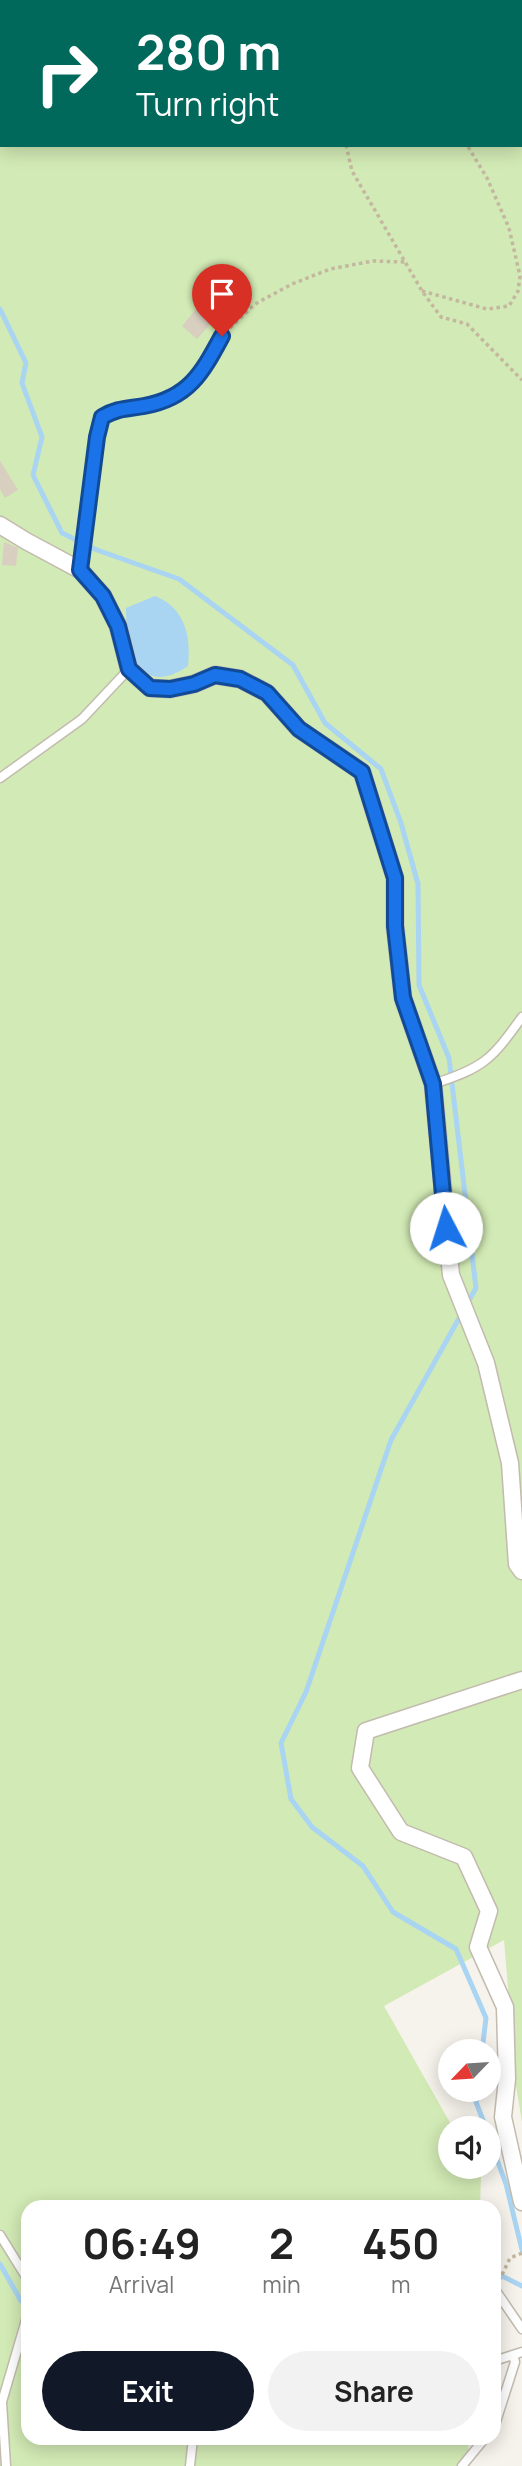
<!DOCTYPE html>
<html lang="en">
<head>
<meta charset="utf-8">
<style>
  :root { --surface:#fff; --page:#f2f2f2; --text:#222; --muted:#767676; --accent:#111827 }
  body { margin:0; font-family:Manrope,sans-serif; background:var(--page); color:var(--text); height:100vh; display:flex; flex-direction:column; font-size:26px; white-space:nowrap }
  * { box-sizing:border-box; margin:0 }
  p { font-size:23px; color:var(--muted) }
  .icon { flex:none; width:38px; height:38px; fill:none; stroke:currentColor; stroke-width:2; stroke-linecap:round; stroke-linejoin:round }
  .map { position:relative; flex:1; overflow:hidden }
  .drawer { position:absolute; left:21px; top:2200px; width:480px; height:245px; display:flex; flex-direction:column; background:var(--surface); border-radius:21px; box-shadow:0 4px 18px #0003 }
  .drawer>* { flex:none }
  .hud { position:absolute; left:0px; top:0px; width:523px; height:147px; box-shadow:0 4px 18px #0003; background:#00695c; color:#fff; overflow:hidden }
  .needle { width:46px; rotate:245deg }
  .controls { position:absolute; left:438px; top:2039px; display:grid; gap:14px }
  .controls a { display:grid; place-items:center; width:63px; height:63px; border-radius:50%; background:var(--surface); box-shadow:0 4px 18px #0003; font-size:35px }
  .pin { position:absolute; display:grid; place-items:center; width:60px; height:60px; color:#fff; margin:-72px -30px; border-radius:50% 50% 50% 0; rotate:-45deg; box-shadow:0 0 7px #0007 }
  .pin .icon { rotate:45deg }
  .me { position:absolute; width:77px; margin:-38px; rotate:355deg; stroke-linejoin:round; filter:drop-shadow(0 0 5px #0008) }
  .turn { display:flex; align-items:center; gap:24px; height:147px; padding:0 21px; font-size:32px }
  .turn .icon { width:91px; height:91px; stroke-width:2.5 }
  .turn b { display:block; font-size:49px; line-height:60px }
  .eta { display:flex; justify-content:space-evenly; align-items:center; height:119px; text-align:center }
  .eta b { font-size:42px; font-weight:700; line-height:49px }
  .action { display:flex; gap:14px; margin-top:auto; padding:14px 21px }
  .action a { flex:1; height:80px; border-radius:42px; background:var(--accent); color:#fff; font-size:28px; font-weight:700; line-height:80px; text-align:center }
  .action a+a { background:var(--page); color:var(--text) }
  .map>svg:first-child { display:block }
  .green { fill:#d2eab5; fill-rule:evenodd }
  .water { fill:#a9d4f2 }
  .lines { fill:none; stroke-linecap:round; stroke-linejoin:round }
  .stream { stroke:#a9d4f2; stroke-width:5 }
  .building { fill:#d8cfc1 }
  .lane-casing { stroke:#c2bbae; stroke-width:11 }
  .street-casing { stroke:#c2bbae; stroke-width:19 }
  .path { stroke:#c4b79f; stroke-width:3.5; stroke-dasharray:3.5 3.5; stroke-linecap:butt }
  .lane { stroke:#fff; stroke-width:8 }
  .street { stroke:#fff; stroke-width:16 }
  .route-casing { stroke:#114b97; stroke-width:18 }
  .route { stroke:#1a73e8; stroke-width:12 }
</style>
</head>
<body>
<div class="map">
<svg width="522" height="2466" viewBox="0 0 522 2466">
  <rect width="100%" height="100%" fill="#f6f3ec"/>
  <path class="green" d="M0 0H522V2122L516 2086 504 1940 384 2006 453 2128H450V2166L475 2167 481 2177 480 2207H28V2438H469L467 2466H0ZM2 2H522V145H2Z"/>
  <path class="water" d="M155 596C185 608 191 636 188 666 138 700 126 648 126 608Z"/>
  <g class="lines">
    <path class="stream" d="M0 309 26 363 22 383 42 437 33 475 62 533 97 550 179 579 293 665 325 723 381 769 401 823 418 884 419 985 449 1058 476 1288 467 1304
      M462 1313 391 1440 306 1692 281 1743 291 1799 312 1827 363 1866 393 1912 456 1949 486 2018 482 2051
      M478 2090 476 2102 486 2128
      M488 2135 506 2184 522 2250
      M0 2264 21 2301 28 2303
      M494 2272 522 2286"/>
  </g>
  <path class="building" d="M197 308 213 321 197 339 182 326Z
    M0 461 18 490 5 498 0 489Z
    M4 542 18 548 16 566 2 565Z"/>
  <g class="lines">
    <g class="lane-casing">
      <path id="lane" d="M80 570 97 437 102 417C118 408 126 409 144 406 189 398 202 373 222 336
        M0 778 82 719 129 669
        M433 1084C484 1068 492 1059 522 1017
        M0 2235 28 2280
        M494 2288 522 2329
        M494 2361 522 2352
        M494 2428 515 2362 513 2355
        M6 2466 2 2402 28 2313
        M190 2466 193 2438
        M462 2466 485 2438"/>
    </g>
    <g class="street-casing">
      <path id="street" d="M0 525 26 541 80 570 103 596 118 626 129 669 150 688 170 689 194 684 215 675 240 679 267 693 299 729 362 772 395 878V926L403 998 433 1084 451 1275 486 1363 510 1463 517 1564 522 1571
        M522 1680 366 1731 360 1768 401 1832 464 1857 489 1911 478 1947 505 2007 507 2079 503 2117 522 2202"/>
    </g>
    <path class="path" d="M202 0V2
      M408 0V2
      M346 145 352 171 422 291 441 317 467 324 522 380
      M422 291 487 309 509 306 518 291 520 276 509 228 487 178 467 145
      M230 328 255 304 292 284 330 269 373 261 405 262
      M499 2281 510 2258 522 2253"/>
    <use href="#lane" class="lane"/>
    <use href="#street" class="street"/>
  </g>
  <g class="lines">
    <g class="route-casing">
      <path id="route" d="M222 336C202 373 189 398 144 406 126 409 118 408 102 417L97 437 80 570 103 596 118 626 129 669 150 688 170 689 194 684 215 675 240 679 267 693 299 729 362 772 395 878V926L403 998 433 1084 446 1228"/>
    </g>
    <use href="#route" class="route"/>
  </g>
</svg>
<div class="controls">
<a><svg class="needle" viewBox="-14 -14 28 28"><path d="M0-13l5 13h-10z" fill="#e53935"/><path d="M0 13l5-13h-10z" fill="#767676"/></svg></a>
<a><svg class="icon" aria-label="sound" viewBox="0 0 24 24"><path d="M4 9h4l5-4v14l-5-4H4zM17 9q2 3 0 6"/></svg></a>
</div>
<div class="pin" style="left:222px;top:336px;background:#d93025"><svg class="icon" aria-label="arrive" viewBox="0 0 24 24"><path d="M6 21V4h12l-3 4 3 4H6"/></svg></div>
<svg class="me" style="left:446px;top:1228px" viewBox="-20 -20 40 40"><circle r="19" fill="#fff"/><path d="M0-13L10 11 0 6-10 11z" fill="#1a73e8"/></svg>
<div class="hud">
<div class="turn"><svg class="icon" aria-label="right" viewBox="0 0 24 24"><path d="M7 20v-9h11M14 6l5 5-5 5"/></svg><div><b>280 m</b>Turn right</div></div>
</div>
<section class="drawer">
<div class="eta">
<div><b>06:49</b><p>Arrival</p></div>
<div><b>2</b><p>min</p></div>
<div><b>450</b><p>m</p></div>
</div>
<div class="action"><a>Exit</a><a>Share</a></div>
</section>
</div>
</body>
</html>
